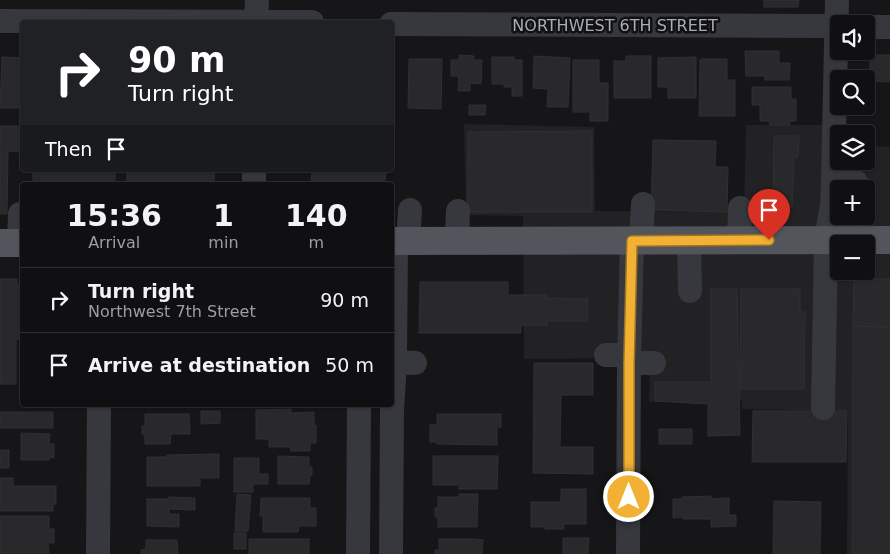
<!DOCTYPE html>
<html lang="en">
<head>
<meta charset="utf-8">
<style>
  :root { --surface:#101012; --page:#1e1e20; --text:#f1f3f6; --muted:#9c9d9f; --line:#303032 }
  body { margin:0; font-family:"DejaVu Sans",sans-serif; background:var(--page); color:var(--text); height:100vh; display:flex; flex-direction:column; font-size:19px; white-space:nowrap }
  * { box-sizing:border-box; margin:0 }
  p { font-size:16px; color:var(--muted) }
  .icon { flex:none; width:28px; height:28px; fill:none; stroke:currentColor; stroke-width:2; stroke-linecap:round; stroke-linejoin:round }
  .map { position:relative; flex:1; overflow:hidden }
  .panel { position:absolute; left:20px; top:182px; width:374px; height:225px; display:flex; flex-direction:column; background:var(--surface); border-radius:5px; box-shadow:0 1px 4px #0004,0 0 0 1px var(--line) }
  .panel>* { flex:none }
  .guide { position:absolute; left:20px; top:20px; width:374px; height:152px; border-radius:5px; box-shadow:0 1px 4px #0004,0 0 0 1px var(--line); background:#202124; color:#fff; overflow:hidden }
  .tools { position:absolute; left:830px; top:15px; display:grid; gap:10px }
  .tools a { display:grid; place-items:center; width:45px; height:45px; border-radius:5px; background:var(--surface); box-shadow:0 1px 4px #0004,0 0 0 1px var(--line); font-size:25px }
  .pin { position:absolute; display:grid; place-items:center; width:42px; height:42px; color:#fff; margin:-51px -21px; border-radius:50% 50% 50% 0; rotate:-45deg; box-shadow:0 0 5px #0007 }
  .pin .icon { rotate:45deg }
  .me { position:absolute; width:55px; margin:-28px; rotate:0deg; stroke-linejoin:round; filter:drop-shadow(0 0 4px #0008) }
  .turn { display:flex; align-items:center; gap:18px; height:105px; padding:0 25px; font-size:22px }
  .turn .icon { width:65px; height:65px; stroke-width:2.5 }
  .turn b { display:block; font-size:35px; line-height:42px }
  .then { display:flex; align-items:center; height:48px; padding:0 25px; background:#0003; gap:10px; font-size:19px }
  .eta { display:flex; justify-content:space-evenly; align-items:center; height:85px; text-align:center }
  .eta b { font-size:30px; font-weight:600; line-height:35px }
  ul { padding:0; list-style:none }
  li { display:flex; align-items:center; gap:15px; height:65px; padding:0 25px; border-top:1px solid var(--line) }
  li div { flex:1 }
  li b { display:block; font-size:19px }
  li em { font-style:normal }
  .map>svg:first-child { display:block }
  .built { fill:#222225; fill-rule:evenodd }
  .building { fill:#29292c; stroke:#303034 }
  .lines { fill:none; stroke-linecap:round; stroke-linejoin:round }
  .minor { stroke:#37383d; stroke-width:24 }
  .major { stroke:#53555c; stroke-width:28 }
  .route-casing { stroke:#9d7322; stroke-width:12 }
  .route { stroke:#f2b134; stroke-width:9 }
  .labels { text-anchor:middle; stroke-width:5; stroke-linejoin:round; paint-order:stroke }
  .street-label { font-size:16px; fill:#a8adb8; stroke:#111113 }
</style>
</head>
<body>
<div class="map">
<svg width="890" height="554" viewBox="0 0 890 554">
  <rect width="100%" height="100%" fill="#161618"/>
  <path class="built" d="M464 124 594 127 595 211 744 212 746 125H849L848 134H839V161H866V146L890 147V554H847L848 411 742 409V401L649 402 650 358 524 359 523 216 466 215ZM839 189H866V216H839ZM839 244H866V271H839Z"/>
  <path class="building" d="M764 0H799L798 7H764Z
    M745 51H779V63H790L789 80H765V76H746Z
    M459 55 474 56 473 60H482L481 84 470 83V91H458L459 76H451V60H459Z
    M870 55H890V82L870 81Z
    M534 56 570 58 568 107H547L548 89 533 88Z
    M626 56H651V98H614V61H626Z
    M2 57 22 58V108H0Z
    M492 57H514V60H522V96H512V87H504V84H492Z
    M696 57V98H668V87H658V58Z
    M409 59H442L441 109 408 108Z
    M701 59H727V80H735V116H699L700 60H701Z
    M573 60H599V83H608V121H590V112H573Z
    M752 87H791V99H796V121H789L790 125H770L769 121H760V105H752Z
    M469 105H486L485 115H469Z
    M0 126H22V152L8 151 7 214H0Z
    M592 131V212H468V132Z
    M774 136H799L798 157 794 158 792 207 773 208Z
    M653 140 716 141 715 167H728L727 212 651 210Z
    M33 170H115V185H33Z
    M127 170H214V185H127Z
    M312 170H386L385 185H311Z
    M0 279H17V284H22V339H16V384H0Z
    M854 279H890V327L853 326Z
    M420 282H508V295H546V298L588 299 587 321H547V325H521V333H419Z
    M711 289H737L740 435 708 436V404L655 401V382H711Z
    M741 289H800V312H805L804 389H740Z
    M853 326 890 327V554H852Z
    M534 363H593V395H561L560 447H593V474L533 473Z
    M291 409V413L314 412V426L316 425V443H310V451H291L290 447H269V439H256V410Z
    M201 411H220V423L201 424Z
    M753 411H847L846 462H752Z
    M0 412H53V428H0Z
    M145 414H189L190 434H171L170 444H145V434H142V426H145Z
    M437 414H501V427H497V445L437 444V442H430V425H437Z
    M659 429H692V444H659Z
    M21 433 50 434 49 444H54V458L49 457V460H21Z
    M0 450H9V468H0Z
    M219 454V478H200V486H147V457H167V455Z
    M278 456 309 457V467H312V475H310L309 484H278Z
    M433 456H498L497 489H459V485H433Z
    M234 458H259V474H268V484H253V492H234Z
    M0 478H13V486H56V504H53V511H0Z
    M561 489H586V524H564V529H545V527H531V502H561Z
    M237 494 251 495 248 531H235Z
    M459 494H478L477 527H438V517H435V508H438V497H459Z
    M711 496V499L729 498V515H736V526L711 527V519H683V517L673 518V499H682V497Z
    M169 497 195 498V510L169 509V514H179V527L147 526V499H169Z
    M261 498H310V508H316V526H299L298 532H263V516H260Z
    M774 501 821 502 820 554H773Z
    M0 516H49V529H54V543H48L49 553H0Z
    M234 533H246V549H234Z
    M563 538H589L588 554H563Z
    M249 539H309V554H249Z
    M439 539H473L483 540 482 554H435V550H439Z
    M146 540H177L178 554H141V550L146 549Z"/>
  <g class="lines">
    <path class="minor" d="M0 21 312 22
      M256 22 257 0
      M391 24 839 26
      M866 27H890
      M833 181 856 182
      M254 185V170
      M689 240 690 291
      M739 240 740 208
      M408 241 410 210
      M457 241 458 211
      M641 241 643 204
      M19 243 20 214
      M606 355H629
      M395 362 415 363
      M629 363H654
      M823 408 826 240 832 205 833 181 837 0
      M98 554 99 405
      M358 554 359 405
      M391 554 392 410 395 362 396 241
      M628 554 629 363 632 241"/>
    <path class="major" d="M391 241 890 240
      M0 243H22"/>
  </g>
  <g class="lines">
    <g class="route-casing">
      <path id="route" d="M629 497V364L632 241 769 240"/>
    </g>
    <use href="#route" class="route"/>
  </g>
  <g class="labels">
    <g class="street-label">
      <text x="615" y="31">NORTHWEST 6TH STREET</text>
    </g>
  </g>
</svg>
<div class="tools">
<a><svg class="icon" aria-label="sound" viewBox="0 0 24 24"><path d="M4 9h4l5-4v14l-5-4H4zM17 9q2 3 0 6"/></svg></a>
<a><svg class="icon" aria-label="search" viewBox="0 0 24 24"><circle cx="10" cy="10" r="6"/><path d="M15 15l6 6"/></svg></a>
<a><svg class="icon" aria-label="layers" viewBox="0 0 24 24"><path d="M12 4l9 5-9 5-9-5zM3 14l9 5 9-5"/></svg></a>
<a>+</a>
<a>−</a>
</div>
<div class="pin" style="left:769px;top:240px;background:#d93025"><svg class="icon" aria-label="arrive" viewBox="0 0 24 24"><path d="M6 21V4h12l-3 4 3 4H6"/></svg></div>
<svg class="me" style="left:629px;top:497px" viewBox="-20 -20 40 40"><circle r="17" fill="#f2b134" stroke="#fff" stroke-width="3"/><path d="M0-11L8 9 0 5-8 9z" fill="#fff"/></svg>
<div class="guide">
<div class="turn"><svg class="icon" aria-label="right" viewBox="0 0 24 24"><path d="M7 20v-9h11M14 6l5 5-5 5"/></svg><div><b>90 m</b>Turn right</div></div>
<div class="then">Then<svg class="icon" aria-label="arrive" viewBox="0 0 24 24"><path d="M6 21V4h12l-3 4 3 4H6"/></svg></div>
</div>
<section class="panel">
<div class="eta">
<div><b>15:36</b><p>Arrival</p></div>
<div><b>1</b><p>min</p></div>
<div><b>140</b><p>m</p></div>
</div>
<ul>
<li><svg class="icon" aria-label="right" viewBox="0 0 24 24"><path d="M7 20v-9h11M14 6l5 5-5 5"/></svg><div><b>Turn right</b><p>Northwest 7th Street</p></div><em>90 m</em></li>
<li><svg class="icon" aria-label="arrive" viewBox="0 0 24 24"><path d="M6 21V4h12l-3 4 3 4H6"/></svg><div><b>Arrive at destination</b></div><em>50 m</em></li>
</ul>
</section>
</div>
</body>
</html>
